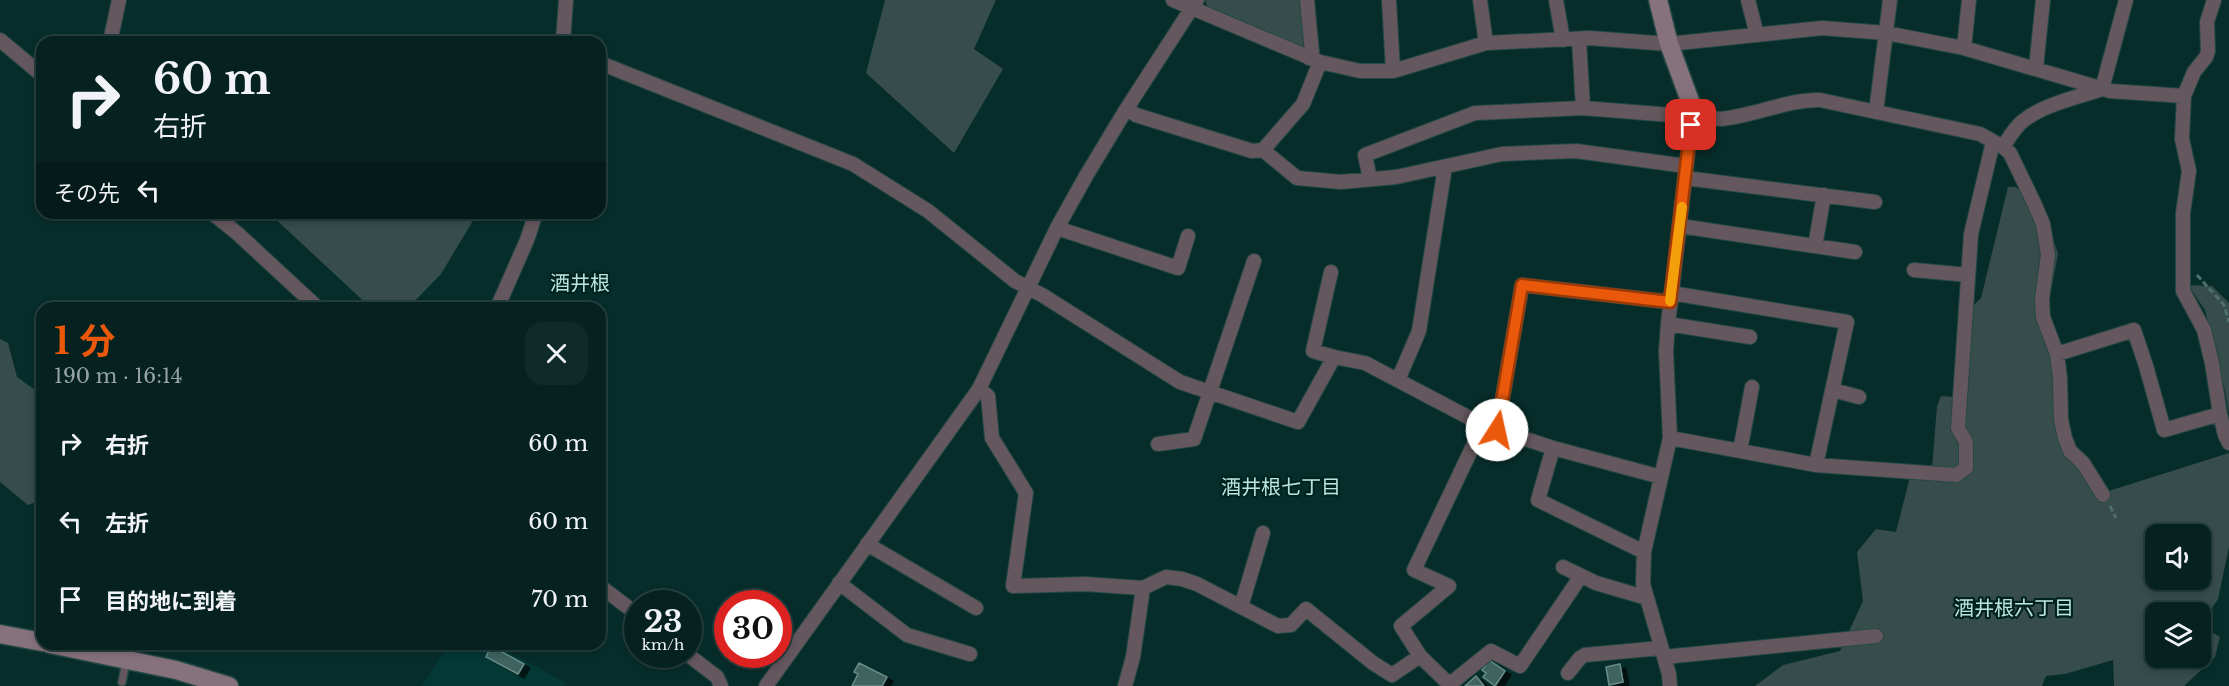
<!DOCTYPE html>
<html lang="ja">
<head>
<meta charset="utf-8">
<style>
  :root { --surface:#052220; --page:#0e2a29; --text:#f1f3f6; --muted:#97a4a5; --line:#263f3e; --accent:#ea580c }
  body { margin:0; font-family:"Libre Baskerville","Noto Sans JP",serif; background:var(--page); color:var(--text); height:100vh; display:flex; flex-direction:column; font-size:22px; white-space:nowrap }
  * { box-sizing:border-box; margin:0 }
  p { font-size:20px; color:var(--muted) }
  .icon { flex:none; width:33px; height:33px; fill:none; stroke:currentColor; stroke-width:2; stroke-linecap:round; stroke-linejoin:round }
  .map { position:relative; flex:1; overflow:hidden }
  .panel { position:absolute; left:36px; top:302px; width:570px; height:348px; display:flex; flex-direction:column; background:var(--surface); border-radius:18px; box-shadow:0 3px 9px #0003,0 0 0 2px var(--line) }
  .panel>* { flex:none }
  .guide { position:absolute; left:36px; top:36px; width:570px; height:183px; border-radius:18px; box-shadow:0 3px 9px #0003,0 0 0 2px var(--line); background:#052220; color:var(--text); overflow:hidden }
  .controls { position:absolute; left:2145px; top:524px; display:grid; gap:12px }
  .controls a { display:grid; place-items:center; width:66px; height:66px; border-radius:12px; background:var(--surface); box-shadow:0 3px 9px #0003,0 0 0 2px var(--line); font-size:30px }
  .speed { position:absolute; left:624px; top:590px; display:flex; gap:12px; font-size:30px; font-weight:700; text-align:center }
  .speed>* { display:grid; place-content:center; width:78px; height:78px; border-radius:50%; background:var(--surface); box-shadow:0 3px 9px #0003,0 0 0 2px var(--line); line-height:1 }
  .speed small { font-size:15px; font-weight:400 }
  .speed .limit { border:9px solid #d22; background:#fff; color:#111 }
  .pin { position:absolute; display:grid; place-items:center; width:51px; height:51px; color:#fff; margin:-26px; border-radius:12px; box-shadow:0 3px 9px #0006 }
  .me { position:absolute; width:66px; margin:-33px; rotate:10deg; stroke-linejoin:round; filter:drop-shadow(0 0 4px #0008) }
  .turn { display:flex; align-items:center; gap:21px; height:126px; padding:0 18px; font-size:27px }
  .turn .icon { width:78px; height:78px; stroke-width:2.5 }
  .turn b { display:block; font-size:42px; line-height:51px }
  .then { display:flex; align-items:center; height:57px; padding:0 18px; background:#0003; gap:12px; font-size:22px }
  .round { display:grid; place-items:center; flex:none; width:63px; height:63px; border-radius:18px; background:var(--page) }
  .overview { display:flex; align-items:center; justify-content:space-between; height:102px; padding:0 18px }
  h1 { font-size:36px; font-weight:700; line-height:45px; color:var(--accent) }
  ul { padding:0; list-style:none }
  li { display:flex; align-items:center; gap:18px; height:78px; padding:0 18px }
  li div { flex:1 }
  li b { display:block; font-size:22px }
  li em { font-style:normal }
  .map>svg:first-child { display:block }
  .built { fill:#033834 }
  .green { fill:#364d4b; fill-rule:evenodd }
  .building { fill:#3f635f; stroke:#688d88; stroke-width:1.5; filter:url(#shadow) }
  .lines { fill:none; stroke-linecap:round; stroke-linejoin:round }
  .lane-casing { stroke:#254845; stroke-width:10 }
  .street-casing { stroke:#254845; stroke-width:16 }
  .secondary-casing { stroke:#254845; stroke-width:21 }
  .path { stroke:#4f6f6c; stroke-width:3; stroke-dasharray:6 3; stroke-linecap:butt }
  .lane { stroke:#64575d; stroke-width:7 }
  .street { stroke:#64575d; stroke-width:14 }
  .secondary { stroke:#86727c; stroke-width:18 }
  .route-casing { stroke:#983908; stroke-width:15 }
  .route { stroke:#ea580c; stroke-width:10 }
  .slow { stroke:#f59e0b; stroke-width:10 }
  .labels { text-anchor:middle; stroke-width:4.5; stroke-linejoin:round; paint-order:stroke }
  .neighbourhood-label { font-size:20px; fill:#bce4df; stroke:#002320 }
</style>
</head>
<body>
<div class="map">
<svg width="2229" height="686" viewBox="0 0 2229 686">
  <defs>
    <filter id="shadow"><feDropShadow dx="6" dy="4" stdDeviation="0" flood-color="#0009"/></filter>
  </defs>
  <rect width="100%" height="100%" fill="#072d2a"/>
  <path class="built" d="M449 644H494L566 683 564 686H422Z"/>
  <path class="green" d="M885 0H996L974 49 1003 69 954 153 866 73Z
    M1205 0H1300L1304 45 1302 47 1207 6Z
    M2008 187H2015L2040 199 2058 254 2049 302 2055 421 2096 495 2229 453V547L2218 599 2201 625 2200 612H2156V657H2200L2201 631 2206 629 2220 637 2215 657 2184 686H2114L2113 660 2065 674 2046 676 2042 686H1755L1783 665 1840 651 1863 601 1857 552 1876 529 1896 532 1910 477 1931 481 1937 406 1941 396 1966 398 1973 306 1981 298ZM2156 534H2200V579H2156Z
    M269 213H476L477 214 441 274 409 307 371 308Z
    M2188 285 2212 286 2229 303V414L2225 391 2205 310Z
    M0 339 8 343 17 377 42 395V500L28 505 0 482Z"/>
  <path class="building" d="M491 646 524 664 518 674 486 657Z
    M1489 660 1505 671 1495 686 1483 677 1486 673 1482 670Z
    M859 663 887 677 882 686H852L858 674 854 672Z
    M1620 664 1623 682 1609 685 1606 667Z
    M1476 676 1484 686H1465Z"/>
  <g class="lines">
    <g class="lane-casing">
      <path id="lane" d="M122 682 126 662"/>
    </g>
    <g class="street-casing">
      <path id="street" d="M1173 0 1320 62 1360 71H1393L1486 43 1589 38 1669 44 1822 28 1886 33 1964 48 2110 91 2184 96
        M1307 0 1312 52 1309 58
        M1389 0 1393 71
        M1480 0 1486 43
        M1556 0 1563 40
        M1748 0 1757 35
        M1579 39 1583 108 1721 119C1754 116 1789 99 1820 100L1980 134 2003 147
        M0 40 42 75
        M110 42 119 0
        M563 42 566 0
        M1964 48 1969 0
        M600 63 853 164 928 211 1015 281 1042 295 1180 382 1298 422 1334 357 1365 363 1483 425 1553 448 1661 477
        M2036 68 2043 0
        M2102 89C2078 97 2042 105 2023 121 2014 128 2009 138 2003 147L2010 153 2035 205 2043 224 2048 255 2042 299 2043 317 2057 354 2060 378 2061 420 2065 438 2070 451 2083 463 2103 495
        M2102 89 2126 0
        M1127 108 1136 115 1252 151 1263 150 1297 178 1341 182 1396 177 1502 154 1576 151 1686 166
        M1876 112 1890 0
        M1263 150 1303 104 1320 62
        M1685 178 1875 202
        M1370 179 1365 155 1475 113 1583 108
        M212 213 237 233 318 308
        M1680 226 1855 252
        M1057 228 1178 268 1188 236
        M1815 246 1824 195
        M1914 270 1968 275
        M1331 272 1313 351 1334 357
        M1671 293 1847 322 1816 465
        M497 308 527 240 536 213
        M1668 324 1750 337
        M2057 354 2134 330 2146 366 2164 430 2220 414 2212 363 2204 330 2183 291V213L2189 171 2182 139 2184 96 2194 72 2206 57 2208 51 2207 22 2214 0
        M1398 380 1419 331 1445 167
        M979 389 988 396 992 438 1026 493 1013 586 1085 584 1143 588
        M1833 390 1859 397
        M2220 414 2225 435 2229 443
        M1497 430 1522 285 1670 302
        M1670 438 1816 465 1956 475 1966 468V442L1958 428 1971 234 1993 142
        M1158 444 1194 439 1254 261
        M1553 448 1538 500 1644 552
        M1740 451 1752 387
        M867 544 976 608
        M1563 567 1596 583 1647 598
        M839 583 907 635 970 654
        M600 586 638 615
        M1241 607 1263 533
        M687 654 717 677 721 686
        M1664 657 1876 636
        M1568 673 1580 658 1585 655 1661 648
        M1450 684 1491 651 1520 666 1581 576
        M766 686 979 389 1057 228 1086 176 1127 108 1197 0
        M1125 686 1133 657 1143 588 1166 577 1182 579 1197 584 1278 626 1291 625 1306 609 1373 663 1392 675 1420 656
        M1451 686 1420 656 1401 626 1449 586 1414 570 1483 425
        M1670 686 1669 674 1643 584 1644 552 1670 438 1666 351 1668 324 1691 125 1696 117"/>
    </g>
    <g class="secondary-casing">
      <path id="secondary" d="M1658 0 1669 44 1696 117
        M0 634 42 642
        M50 644 176 670 229 686"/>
    </g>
    <path class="path" d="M2197 275 2224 305 2229 322
      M2110 506 2116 518"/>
    <use href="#lane" class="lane"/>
    <use href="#street" class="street"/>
    <use href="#secondary" class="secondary"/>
  </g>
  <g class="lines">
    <g class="route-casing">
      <path id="route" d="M1497 430 1522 285 1670 302 1691 125"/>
    </g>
    <use href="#route" class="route"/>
    <path class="slow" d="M1670 301 1682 207"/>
  </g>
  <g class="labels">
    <g class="neighbourhood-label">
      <text x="580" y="290">酒井根</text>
      <text x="1281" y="494">酒井根七丁目</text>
      <text x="2014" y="615">酒井根六丁目</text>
    </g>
  </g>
</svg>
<div class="controls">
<a><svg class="icon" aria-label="sound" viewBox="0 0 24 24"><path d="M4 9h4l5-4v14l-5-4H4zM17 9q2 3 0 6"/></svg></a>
<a><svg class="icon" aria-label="layers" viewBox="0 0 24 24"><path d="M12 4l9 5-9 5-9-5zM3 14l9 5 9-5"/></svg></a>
</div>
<div class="speed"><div>23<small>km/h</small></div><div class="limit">30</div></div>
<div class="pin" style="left:1691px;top:125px;background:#d93025"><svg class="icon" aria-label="arrive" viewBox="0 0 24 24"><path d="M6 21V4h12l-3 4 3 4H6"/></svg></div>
<svg class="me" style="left:1497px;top:430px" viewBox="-20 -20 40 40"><circle r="19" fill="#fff"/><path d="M0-13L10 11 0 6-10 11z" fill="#ea580c"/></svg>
<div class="guide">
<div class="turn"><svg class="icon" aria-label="right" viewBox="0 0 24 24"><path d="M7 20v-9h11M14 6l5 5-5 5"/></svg><div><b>60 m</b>右折</div></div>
<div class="then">その先<svg class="icon" aria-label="left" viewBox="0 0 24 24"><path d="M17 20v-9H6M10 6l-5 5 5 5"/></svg></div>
</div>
<section class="panel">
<div class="overview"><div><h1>1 分</h1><p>190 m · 16:14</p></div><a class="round"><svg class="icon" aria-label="close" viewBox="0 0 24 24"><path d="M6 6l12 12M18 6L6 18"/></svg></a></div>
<ul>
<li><svg class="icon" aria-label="right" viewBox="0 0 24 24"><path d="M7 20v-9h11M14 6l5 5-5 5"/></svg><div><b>右折</b></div><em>60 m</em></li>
<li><svg class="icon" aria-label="left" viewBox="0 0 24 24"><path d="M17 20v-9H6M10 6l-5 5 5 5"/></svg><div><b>左折</b></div><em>60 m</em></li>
<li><svg class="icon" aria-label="arrive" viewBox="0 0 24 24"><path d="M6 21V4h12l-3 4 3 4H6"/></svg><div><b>目的地に到着</b></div><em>70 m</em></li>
</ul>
</section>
</div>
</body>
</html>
